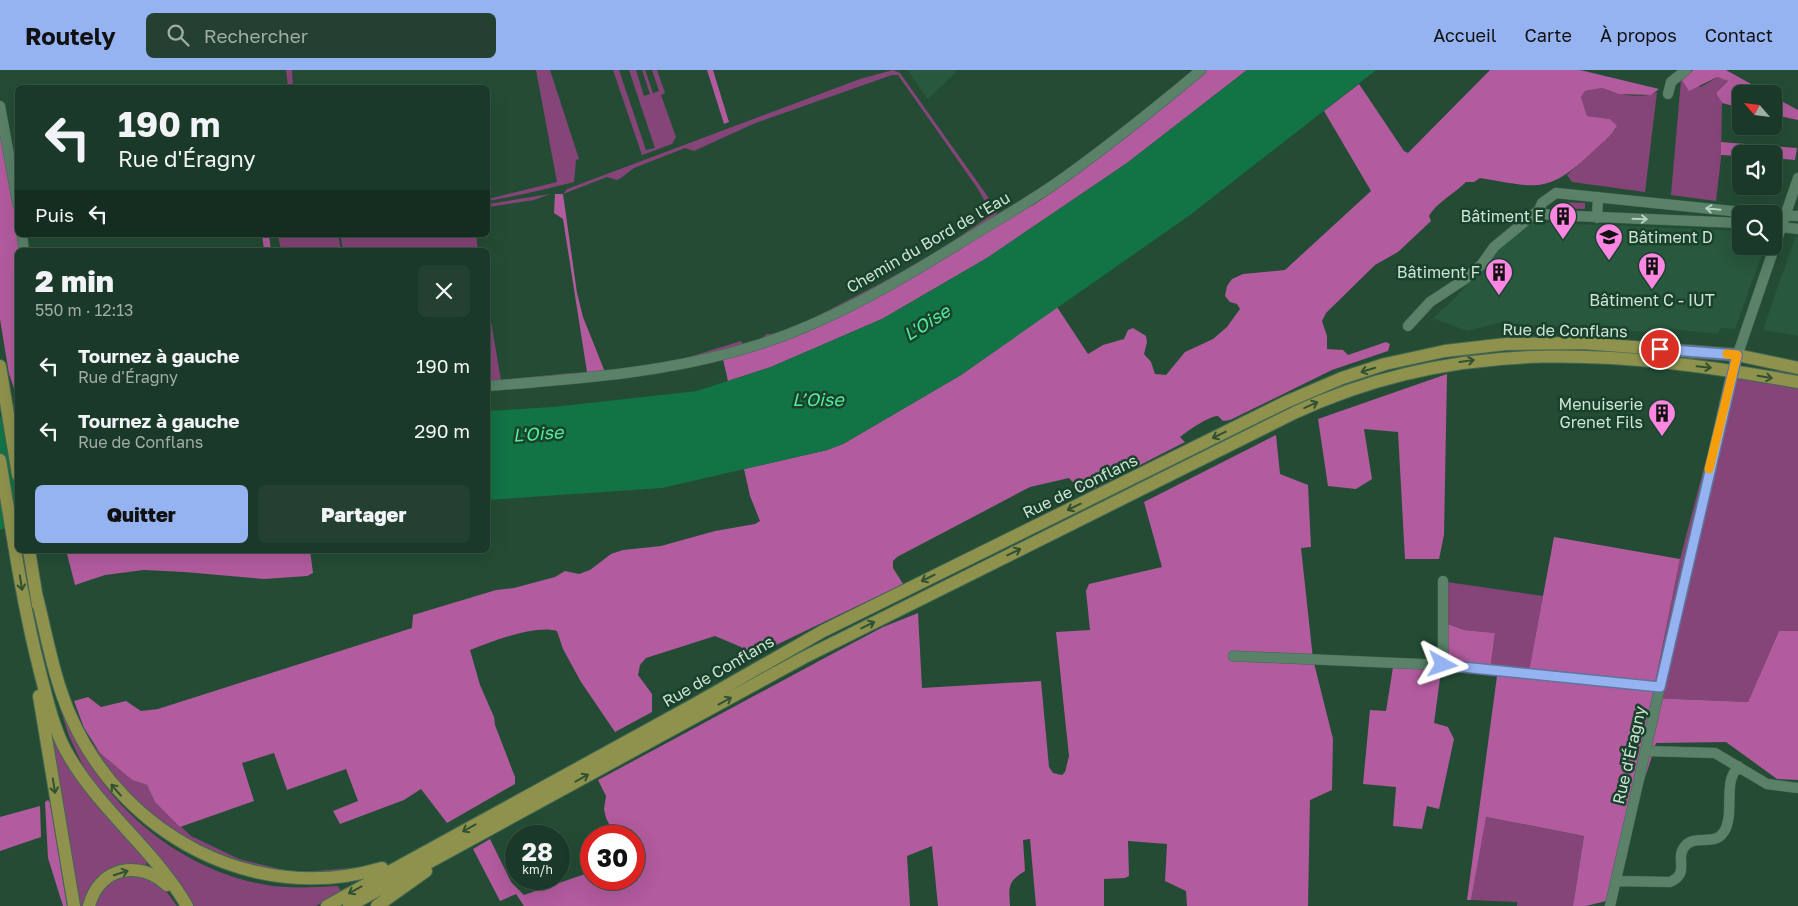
<!DOCTYPE html>
<html lang="fr">
<head>
<meta charset="utf-8">
<style>
  :root { --surface:#1b3928; --page:#244030; --text:#f1f3f6; --muted:#a0aca8; --line:#395345; --accent:#95b2f1 }
  body { margin:0; font-family:"Golos Text",sans-serif; background:var(--page); color:var(--text); height:100vh; display:flex; flex-direction:column; font-size:19px; white-space:nowrap }
  * { box-sizing:border-box; margin:0 }
  p { font-size:16px; color:var(--muted) }
  .icon { flex:none; width:28px; height:28px; fill:none; stroke:currentColor; stroke-width:2; stroke-linecap:round; stroke-linejoin:round }
  .map { position:relative; flex:1; overflow:hidden }
  .drawer { position:absolute; left:15px; top:178px; width:475px; height:305px; display:flex; flex-direction:column; background:var(--surface); border-radius:8px; box-shadow:0 5px 20px #0002,0 0 0 1px var(--line) }
  .drawer>* { flex:none }
  .banner { position:absolute; left:15px; top:15px; width:475px; height:152px; border-radius:8px; box-shadow:0 5px 20px #0002,0 0 0 1px var(--line); background:#1b3928; color:var(--text); overflow:hidden }
  .needle { width:32px; rotate:298deg }
  .buttons { position:absolute; left:1732px; top:15px; display:grid; gap:10px }
  .buttons a { display:grid; place-items:center; width:50px; height:50px; border-radius:8px; background:var(--surface); box-shadow:0 5px 20px #0002,0 0 0 1px var(--line); font-size:25px }
  .speed { position:absolute; left:505px; top:755px; display:flex; gap:10px; font-size:25px; font-weight:700; text-align:center }
  .speed>* { display:grid; place-content:center; width:65px; height:65px; border-radius:50%; background:var(--surface); box-shadow:0 5px 20px #0002,0 0 0 1px var(--line); line-height:1 }
  .speed small { font-size:12px; font-weight:400 }
  .speed .limit { border:8px solid #d22; background:#fff; color:#111 }
  .pin { position:absolute; display:grid; place-items:center; width:42px; height:42px; color:#fff; margin:-21px; border:2px solid #fff; border-radius:50%; box-shadow:0 1px 5px #0007 }
  .me { position:absolute; width:55px; margin:-28px; rotate:95deg; stroke-linejoin:round; filter:drop-shadow(0 0 4px #0008) }
  .turn { display:flex; align-items:center; gap:18px; height:105px; padding:0 20px; font-size:22px }
  .turn .icon { width:65px; height:65px; stroke-width:2.5 }
  .turn b { display:block; font-size:35px; line-height:42px }
  .then { display:flex; align-items:center; height:48px; padding:0 20px; background:#0003; gap:10px; font-size:19px }
  .round { display:grid; place-items:center; flex:none; width:52px; height:52px; border-radius:8px; background:var(--page) }
  .overview { display:flex; align-items:center; justify-content:space-between; height:85px; padding:0 20px }
  h1 { font-size:30px; font-weight:800; line-height:38px }
  .action { display:flex; gap:10px; margin-top:auto; padding:10px 20px }
  .action a { flex:1; height:58px; border-radius:8px; background:var(--accent); color:#111; font-size:20px; font-weight:800; line-height:58px; text-align:center }
  .action a+a { background:var(--page); color:var(--text) }
  ul { padding:0; list-style:none }
  li { display:flex; align-items:center; gap:15px; height:65px; padding:0 20px }
  li div { flex:1 }
  li b { display:block; font-size:19px }
  li em { font-style:normal }
  header { display:flex; align-items:center; gap:30px; box-sizing:border-box; height:70px; padding:0 25px; background:var(--accent); color:#111 }
  header strong { font-size:24px }
  nav { display:flex; gap:28px; margin-inline-start:auto; font-size:18px }
  .search { width:350px; height:45px; background:var(--page); display:flex; align-items:center; gap:12px; box-sizing:border-box; padding:0 18px; border-radius:8px; color:var(--muted); font-size:19px }
  .map>svg:first-child { display:block }
  .built { fill:#28583d }
  .green { fill:#864578 }
  .forest { fill:#b25b9e }
  .water { fill:#127345 }
  .lines { fill:none; stroke-linecap:round; stroke-linejoin:round }
  .minor-casing { stroke:#436754; stroke-width:11 }
  .major-casing { stroke:#436754; stroke-width:14 }
  .minor { stroke:#598268; stroke-width:10 }
  .major { stroke:#8e924c; stroke-width:12 }
  .oneway { stroke:#b7d0bf }
  .oneway2 { stroke:#305132 }
  .route-casing { stroke:#61749d; stroke-width:12 }
  .route { stroke:#95b2f1; stroke-width:9 }
  .slow { stroke:#f59e0b; stroke-width:9 }
  .labels { text-anchor:middle; stroke-width:5; stroke-linejoin:round; paint-order:stroke }
  .poi-label { font-size:16px; fill:#cee4d5; stroke:#19412b; text-anchor:end }
  .street-label { font-size:16px; fill:#cee4d5; stroke:#19412b }
  .water-label { font-size:18px; font-style:italic; fill:#54ea9a; stroke:#19412b }
</style>
</head>
<body>
<header>
<strong>Routely</strong>
<div class="search"><svg class="icon" aria-label="search" viewBox="0 0 24 24"><circle cx="10" cy="10" r="6"/><path d="M15 15l6 6"/></svg>Rechercher</div>
<nav><a>Accueil</a><a>Carte</a><a>À propos</a><a>Contact</a></nav>
</header>
<div class="map">
<svg width="1798" height="836" viewBox="0 0 1798 836">
  <rect width="100%" height="100%" fill="#244c35"/>
  <path class="built" d="M910 0H955L956 2 928 29 908 1Z
    M1527 152 1741 161V176H1765L1735 259 1720 258 1718 264 1663 258 1661 263 1499 253 1467 261 1433 248 1454 229 1499 178Z
    M1795 167H1798V266L1763 260Z"/>
  <path class="green" d="M286 0H292L293 17H288Z
    M536 0H550L579 89 576 90 574 112C546 119 517 126 488 131V129L557 112Z
    M613 0H619L646 80 655 78 629 0H636L644 26 650 24 642 0H645L653 23 659 21 652 0H657L665 23 661 25 676 67 672 74 642 85Z
    M893 0 900 3 993 134 997 143C994 154 948 179 936 186 882 217 823 252 764 272 675 301 580 307 488 313V234L501 310 570 303 605 302 686 288 741 271 744 276 759 270 767 264C786 265 810 249 827 241 884 212 941 182 992 144L978 119 898 5H892L753 54 694 81 685 78 634 98 621 108 617 110 607 107 563 124 567 119 860 9Z
    M1717 7 1728 11 1716 23 1722 33 1721 88 1716 131 1671 125 1681 10 1701 17Z
    M1602 18C1617 24 1642 30 1657 22L1645 122 1572 112 1567 105 1616 59 1610 49 1587 46 1581 27 1585 21Z
    M550 124 534 130 488 137V134Z
    M1560 132 1585 133V139L1560 138Z
    M278 165H338L341 180H281Z
    M344 165H476L478 180H343L341 169Z
    M1798 298V561H1779L1748 632 1652 628 1680 489 1727 310Z
    M1447 512 1543 526 1529 601 1497 606 1490 601 1495 563 1464 560 1445 553Z
    M54 619C66 644 77 670 91 694 126 755 197 804 267 815 290 819 315 817 338 816L341 822 316 836H193L110 735 85 700 69 666Z
    M47 653 106 745 147 792 146 797H125L86 836H78Z
    M92 673 100 683 132 710 147 715 155 732 191 766 239 789 284 800 305 802 361 797 317 807 237 796 151 748 108 700Z
    M1485 747 1584 766 1573 836H1517V832L1471 830Z
    M138 804 161 814 177 836H94C100 812 117 808 138 804Z"/>
  <path class="forest" d="M707 0H713L729 52 724 54Z
    M1204 0H1247L1127 93 987 188 882 249 771 297 728 311 723 289 786 268 1035 134 1057 119 1073 103Z
    M1490 0H1580L1659 19 1651 25 1619 24 1602 18 1585 21 1581 27 1587 46 1610 49 1617 56C1611 67 1599 75 1590 84 1547 125 1535 117 1480 108L1474 112H1466C1455 123 1436 133 1429 146L1431 151 1398 182 1375 195 1326 243 1322 251 1327 266V279L1343 280 1348 285 1386 272 1390 274 1388 281 1332 300 1230 350 1223 351 1218 346C1211 345 1187 361 1180 367L1185 372 1093 419 1089 417 1080 420 1069 408 1030 417 897 487 893 491V498L903 514 753 586 741 577 715 566 646 588 640 595 638 605 652 624V642L615 662 581 612 563 579 557 561C535 554 491 572 470 580L480 615 494 647 495 655 515 707V714L447 753 421 719 404 730 340 754 333 741 358 731 346 699 287 720 274 683 242 693 254 731 180 757 155 732 147 715 132 710 100 683 84 658 74 631 88 627 101 637 126 631 141 641 158 639 412 558 413 545 496 520 514 518 555 507 565 501 579 504 590 500 611 484 623 480 661 476 715 461 755 454 760 451 750 426 744 399 827 380 843 374 961 305 1057 237 1088 284 1103 275 1124 269 1128 260 1133 258 1146 266 1147 272 1144 284 1151 292 1155 304 1166 305 1185 282 1213 269 1227 257 1240 239 1237 234 1230 232 1225 226 1227 216 1232 209 1243 204 1285 200 1371 121 1324 41 1359 14 1404 81 1408 83Z
    M1693 0H1726L1769 24H1741V38L1722 33 1716 23 1728 11 1717 7 1689 21 1682 10Z
    M1774 27 1798 40V50L1774 45Z
    M0 64 22 180H18L17 327 9 304 0 249Z
    M1721 72 1797 78 1795 90 1774 88V84H1741V86L1721 85Z
    M555 124H563L577 223 583 247 605 302H587L563 149 554 143Z
    M262 165H269L271 180H264Z
    M1447 304 1444 465 1439 489H1405L1398 362 1364 359 1372 409 1356 419 1328 416 1318 349Z
    M1276 365 1280 404 1308 415 1311 477 1301 478 1313 589 1333 669 1332 720 1310 730 1308 836H1187L1186 821 1165 811 1167 774 1128 771 1129 806 1125 808 1104 809V836H1036L1030 769 1023 770 1025 801C1007 812 1009 817 1010 836H938L932 776 907 786 910 836H524L516 824 500 831 473 779 490 769 511 812 524 825 591 802V809H634V766H615L606 748 604 739 606 726 598 710 832 584 883 557 918 543 922 618 1041 611 1049 697 1053 703 1062 705 1065 702 1069 686 1056 562 1090 560 1086 521 1089 514 1162 497 1144 432Z
    M1554 467 1680 489 1652 628 1748 632 1779 561H1798V710L1777 709 1726 672 1656 673 1606 831 1586 836H1573L1584 766 1486 747 1471 830H1467L1497 606 1529 601Z
    M66 480H310L313 503 307 506 264 509 184 502 144 500 105 505 75 515Z
    M1445 553 1464 560 1495 563 1490 601 1444 594Z
    M1394 591 1441 601 1434 653 1448 657 1454 669 1439 739 1427 736 1422 759 1393 756 1396 717 1363 714 1370 640 1386 641Z
    M48 730 50 733 67 836H63L48 788 45 732Z
    M40 736 41 767 0 781V747Z"/>
  <path class="water" d="M1247 0H1376L1190 145 961 305 843 374 827 380 662 418 488 430V341L553 337 697 321 771 297 882 249 987 188 1127 93Z
    M17 345V453L0 460V347Z"/>
  <g class="lines">
    <g class="minor-casing">
      <path id="minor" d="M1668 24 1671 12 1686 0
        M0 36 18 135
        M1774 145 1798 146
        M1597 148 1598 127
        M1741 153 1551 145 1544 144 1539 140 1542 133 1556 123 1761 144
        M1774 156 1798 159
        M22 165 24 180
        M1408 256 1430 232 1465 209 1482 194 1494 177 1539 140
        M488 316C578 309 669 303 757 275 827 253 894 214 957 175 989 155 1021 137 1052 116 1104 80 1153 40 1201 0
        M1443 511V595
        M1233 586 1443 595 1660 617
        M1646 681 1715 683 1767 714 1798 718
        M1616 811 1670 812C1691 803 1674 789 1685 776 1695 764 1714 776 1723 763 1733 750 1727 726 1731 710 1732 705 1735 701 1738 696
        M1610 836 1732 301 1798 108"/>
    </g>
    <g class="major-casing">
      <path id="major" d="M0 296 18 405
        M0 390C12 461 22 532 40 602 47 629 53 657 66 681 98 739 154 779 187 836
        M29 480 38 535
        M37 527C47 567 54 609 71 647 123 765 254 836 382 798
        M39 626 74 836
        M89 836C99 797 139 789 167 815
        M327 836 695 634 823 561 1286 332 1342 308 1385 294 1445 281 1506 274 1582 273 1737 285 1798 298
        M349 836 803 588 1294 343C1460 265 1622 281 1798 312
        M377 836 426 801"/>
    </g>
    <use href="#minor" class="minor"/>
    <use href="#major" class="major"/>
  </g>
  <defs><path id="oneway-shaft" d="M-6 0H5M1.5-3L5.5 0L1.5 3" fill="none" stroke-width="1.6" stroke-linecap="round" stroke-linejoin="round" transform="scale(1.25)"/></defs>
  <g class="oneway">
    <use href="#oneway-shaft" transform="translate(1713 139) rotate(-174)"/>
    <use href="#oneway-shaft" transform="translate(1640 149) rotate(2)"/>
  </g>
  <g class="oneway2">
    <use href="#oneway-shaft" transform="translate(1467 291) rotate(-8)"/>
    <use href="#oneway-shaft" transform="translate(1704 297) rotate(6)"/>
    <use href="#oneway-shaft" transform="translate(1368 300) rotate(163)"/>
    <use href="#oneway-shaft" transform="translate(1765 307) rotate(10)"/>
    <use href="#oneway-shaft" transform="translate(1311 335) rotate(-24)"/>
    <use href="#oneway-shaft" transform="translate(1219 365) rotate(154)"/>
    <use href="#oneway-shaft" transform="translate(1074 437) rotate(154)"/>
    <use href="#oneway-shaft" transform="translate(1014 482) rotate(-26)"/>
    <use href="#oneway-shaft" transform="translate(928 508) rotate(154)"/>
    <use href="#oneway-shaft" transform="translate(21 513) rotate(81)"/>
    <use href="#oneway-shaft" transform="translate(868 555) rotate(-26)"/>
    <use href="#oneway-shaft" transform="translate(725 631) rotate(-29)"/>
    <use href="#oneway-shaft" transform="translate(582 708) rotate(-29)"/>
    <use href="#oneway-shaft" transform="translate(54 716) rotate(81)"/>
    <use href="#oneway-shaft" transform="translate(116 720) rotate(-131)"/>
    <use href="#oneway-shaft" transform="translate(469 758) rotate(151)"/>
    <use href="#oneway-shaft" transform="translate(121 803) rotate(-18)"/>
    <use href="#oneway-shaft" transform="translate(355 820) rotate(151)"/>
  </g>
  <g class="lines">
    <g class="route-casing">
      <path id="route" d="M1443 595 1660 617 1737 285 1660 279"/>
    </g>
    <use href="#route" class="route"/>
    <path class="slow" d="M1709 399 1737 285 1727 284"/>
  </g>
  <defs>
    <g id="building-pin" transform="scale(1.4375)"><path d="M0 17L-7.5 6A9.5 9.5 0 1 1 7.5 6Z" fill="#fd86e2" stroke="#19412b"/><path d="M-4-6H4V6H1V3H-1V6H-4ZM-2.5-4.3h1.7v1.8h-1.7ZM.8-4.3h1.7v1.8H.8ZM-2.5-1h1.7V.8h-1.7ZM.8-1h1.7V.8H.8Z" fill="#111"/></g>
    <g id="university-pin" transform="scale(1.4375)"><path d="M0 17L-7.5 6A9.5 9.5 0 1 1 7.5 6Z" fill="#fd86e2" stroke="#19412b"/><path d="M0-5L7-2L0 1L-7-2ZM-4 1L0 2.5L4 1V4Q0 6-4 4Z" fill="#111"/></g>
  </defs>
  <g fill-rule="evenodd">
    <use href="#building-pin" x="1563" y="146"/>
    <use href="#university-pin" x="1609" y="167"/>
    <use href="#building-pin" x="1652" y="196"/>
    <use href="#building-pin" x="1499" y="202"/>
    <use href="#building-pin" x="1662" y="343"/>
  </g>
  <g class="labels">
    <g class="poi-label">
      <text x="1544" y="152">Bâtiment E</text>
      <text x="1628" y="173" text-anchor="start">Bâtiment D</text>
      <text x="1480" y="208">Bâtiment F</text>
      <text x="1652" y="236" text-anchor="middle">Bâtiment C - IUT</text>
      <text x="1643" y="340">Menuiserie<tspan x="1643" dy="18">Grenet Fils</tspan></text>
    </g>
    <g class="street-label">
      <text transform="translate(928 172) rotate(-30)" y="6">Chemin du Bord de l'Eau</text>
      <text transform="translate(1565 260) rotate(1)" y="6">Rue de Conflans</text>
      <text transform="translate(1080 416) rotate(-26)" y="6">Rue de Conflans</text>
      <text transform="translate(718 601) rotate(-30)" y="6">Rue de Conflans</text>
      <text transform="translate(1629 685) rotate(-77)" y="6">Rue d'Éragny</text>
    </g>
    <g class="water-label">
      <text transform="translate(927 253) rotate(-32)" y="6">L'Oise</text>
      <text x="818" y="336">L’Oise</text>
      <text transform="translate(538 364) rotate(-4)" y="6">L'Oise</text>
    </g>
  </g>
</svg>
<div class="buttons">
<a><svg class="needle" viewBox="-14 -14 28 28"><path d="M0-13l5 13h-10z" fill="#e53935"/><path d="M0 13l5-13h-10z" fill="#a0aca8"/></svg></a>
<a><svg class="icon" aria-label="sound" viewBox="0 0 24 24"><path d="M4 9h4l5-4v14l-5-4H4zM17 9q2 3 0 6"/></svg></a>
<a><svg class="icon" aria-label="search" viewBox="0 0 24 24"><circle cx="10" cy="10" r="6"/><path d="M15 15l6 6"/></svg></a>
</div>
<div class="speed"><div>28<small>km/h</small></div><div class="limit">30</div></div>
<div class="pin" style="left:1660px;top:279px;background:#d93025"><svg class="icon" aria-label="arrive" viewBox="0 0 24 24"><path d="M6 21V4h12l-3 4 3 4H6"/></svg></div>
<svg class="me" style="left:1443px;top:595px" viewBox="-20 -20 40 40"><path d="M0-17L14 15 0 8-14 15z" fill="#95b2f1" stroke="#fff" stroke-width="4"/></svg>
<div class="banner">
<div class="turn"><svg class="icon" aria-label="left" viewBox="0 0 24 24"><path d="M17 20v-9H6M10 6l-5 5 5 5"/></svg><div><b>190 m</b>Rue d'Éragny</div></div>
<div class="then">Puis<svg class="icon" aria-label="left" viewBox="0 0 24 24"><path d="M17 20v-9H6M10 6l-5 5 5 5"/></svg></div>
</div>
<section class="drawer">
<div class="overview"><div><h1>2 min</h1><p>550 m · 12:13</p></div><a class="round"><svg class="icon" aria-label="close" viewBox="0 0 24 24"><path d="M6 6l12 12M18 6L6 18"/></svg></a></div>
<ul>
<li><svg class="icon" aria-label="left" viewBox="0 0 24 24"><path d="M17 20v-9H6M10 6l-5 5 5 5"/></svg><div><b>Tournez à gauche</b><p>Rue d'Éragny</p></div><em>190 m</em></li>
<li><svg class="icon" aria-label="left" viewBox="0 0 24 24"><path d="M17 20v-9H6M10 6l-5 5 5 5"/></svg><div><b>Tournez à gauche</b><p>Rue de Conflans</p></div><em>290 m</em></li>
</ul>
<div class="action"><a>Quitter</a><a>Partager</a></div>
</section>
</div>
</body>
</html>
